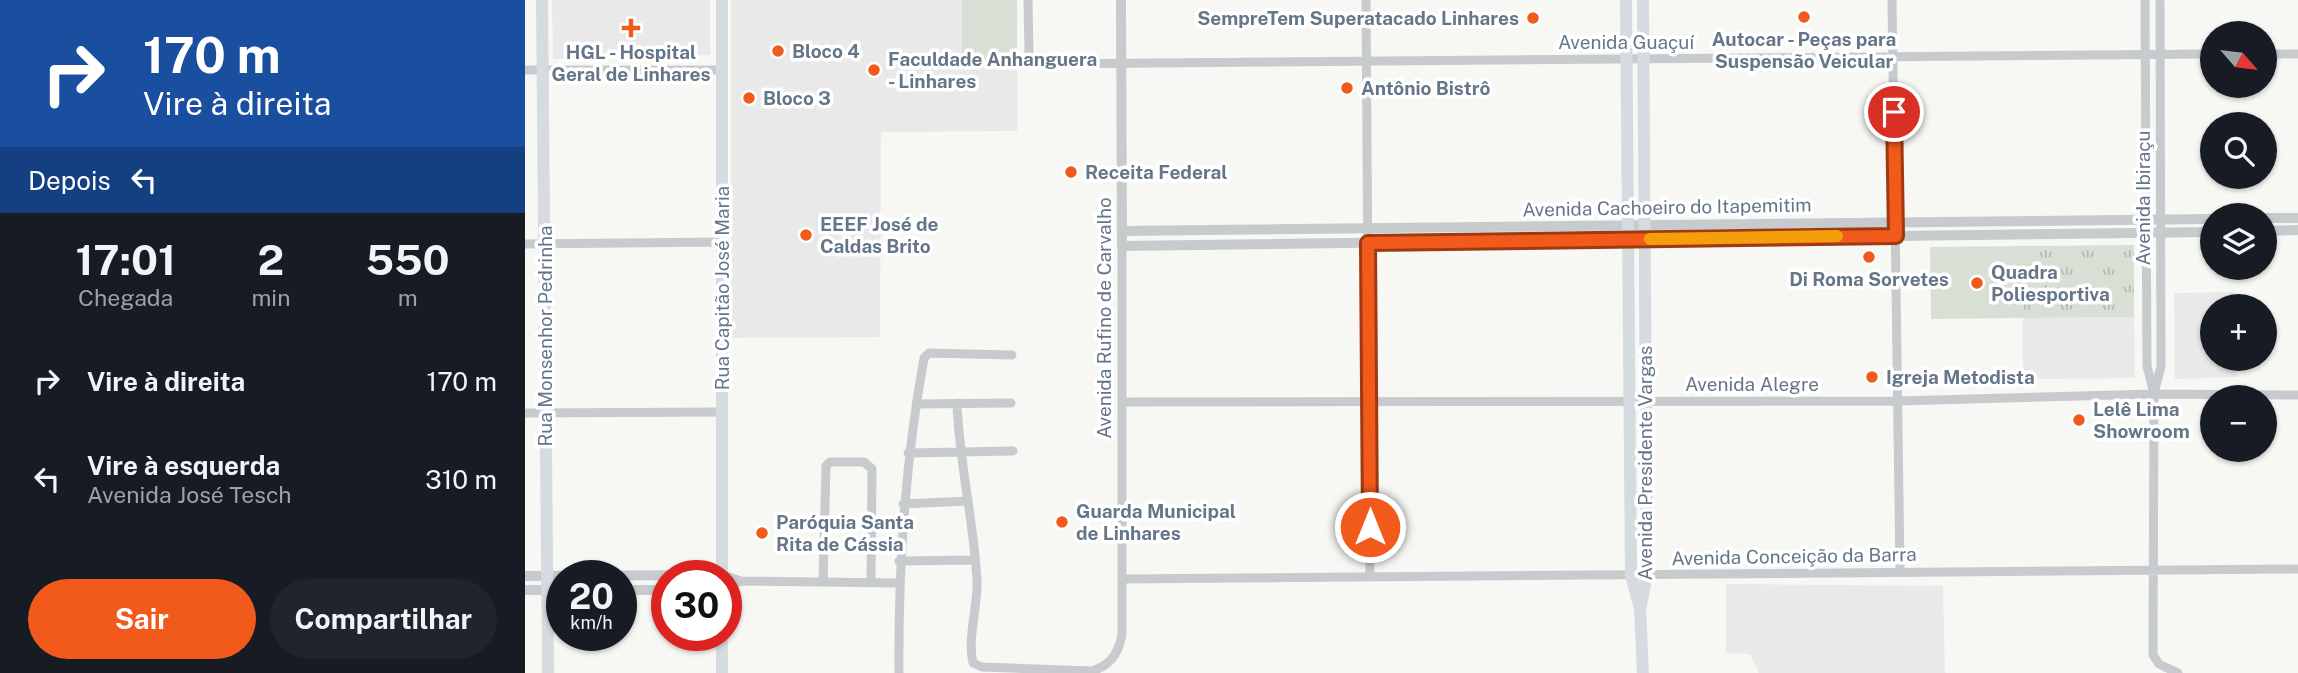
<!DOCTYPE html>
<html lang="pt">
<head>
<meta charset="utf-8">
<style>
  :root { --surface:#171b24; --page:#20242c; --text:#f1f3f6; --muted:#9ea1a6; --accent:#f15a1b }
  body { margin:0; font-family:"Public Sans",sans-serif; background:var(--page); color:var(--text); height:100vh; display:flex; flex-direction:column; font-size:26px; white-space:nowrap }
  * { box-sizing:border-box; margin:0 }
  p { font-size:23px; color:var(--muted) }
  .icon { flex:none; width:38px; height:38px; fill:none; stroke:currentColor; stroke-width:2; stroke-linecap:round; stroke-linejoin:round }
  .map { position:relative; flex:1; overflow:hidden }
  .side { display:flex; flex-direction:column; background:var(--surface); width:525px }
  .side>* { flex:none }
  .guide { background:#1a4fa0; color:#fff; overflow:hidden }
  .needle { width:46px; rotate:118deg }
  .tools { position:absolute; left:1675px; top:21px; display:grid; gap:14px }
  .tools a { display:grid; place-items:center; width:77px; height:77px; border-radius:50%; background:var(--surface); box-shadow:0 2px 5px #0004; font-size:35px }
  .speed { position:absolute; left:21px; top:560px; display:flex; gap:14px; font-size:35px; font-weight:700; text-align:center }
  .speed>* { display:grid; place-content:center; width:91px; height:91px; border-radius:50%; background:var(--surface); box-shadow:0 2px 5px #0004; line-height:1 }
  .speed small { font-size:18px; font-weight:400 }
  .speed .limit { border:10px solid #d22; background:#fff; color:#111 }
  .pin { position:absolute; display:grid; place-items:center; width:60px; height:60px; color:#fff; margin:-30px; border:4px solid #fff; border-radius:50%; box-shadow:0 2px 7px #0007 }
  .me { position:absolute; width:77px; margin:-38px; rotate:0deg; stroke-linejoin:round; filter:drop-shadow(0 0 5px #0008) }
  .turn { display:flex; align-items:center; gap:24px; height:147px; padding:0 28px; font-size:32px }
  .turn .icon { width:91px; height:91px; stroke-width:2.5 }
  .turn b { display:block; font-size:49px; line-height:60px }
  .then { display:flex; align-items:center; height:66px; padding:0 28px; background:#0003; gap:14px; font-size:26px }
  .eta { display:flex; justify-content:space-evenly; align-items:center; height:119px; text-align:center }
  .eta b { font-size:42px; font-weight:700; line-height:49px }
  .cta { display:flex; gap:14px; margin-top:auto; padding:14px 28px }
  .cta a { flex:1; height:80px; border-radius:42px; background:var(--accent); color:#fff; font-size:28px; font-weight:700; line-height:80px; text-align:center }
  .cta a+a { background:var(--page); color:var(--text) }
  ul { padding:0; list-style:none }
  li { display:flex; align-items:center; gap:21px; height:98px; padding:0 28px }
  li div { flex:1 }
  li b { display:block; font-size:26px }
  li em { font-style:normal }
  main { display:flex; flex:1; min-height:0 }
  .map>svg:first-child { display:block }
  .built { fill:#e8e9e8 }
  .park { fill:url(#park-tufts) }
  .garden { fill:#d8e0d5 }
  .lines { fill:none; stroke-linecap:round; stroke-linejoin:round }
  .minor { stroke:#c7cbce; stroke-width:9 }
  .tertiary { stroke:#c7cbce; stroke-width:10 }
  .secondary { stroke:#d6dbe0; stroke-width:12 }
  .route-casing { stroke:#9d3a12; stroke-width:18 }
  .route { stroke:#f15a1b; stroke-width:12 }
  .slow { stroke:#f59e0b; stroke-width:12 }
  .poi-dot { fill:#f15a1b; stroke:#fff; stroke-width:2.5 }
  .labels { text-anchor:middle; stroke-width:7; stroke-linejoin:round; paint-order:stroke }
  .poi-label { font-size:19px; font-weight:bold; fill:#647688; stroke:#fff; text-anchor:start }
  .street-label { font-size:19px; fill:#647688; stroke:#fff }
</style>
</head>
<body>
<main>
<section class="side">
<div class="guide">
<div class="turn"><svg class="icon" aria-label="right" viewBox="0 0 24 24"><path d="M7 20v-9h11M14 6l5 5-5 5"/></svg><div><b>170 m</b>Vire à direita</div></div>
<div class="then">Depois<svg class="icon" aria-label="left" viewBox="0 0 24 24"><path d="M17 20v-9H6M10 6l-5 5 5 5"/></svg></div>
</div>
<div class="eta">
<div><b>17:01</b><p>Chegada</p></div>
<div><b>2</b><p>min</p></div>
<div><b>550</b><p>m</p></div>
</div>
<ul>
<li><svg class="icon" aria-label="right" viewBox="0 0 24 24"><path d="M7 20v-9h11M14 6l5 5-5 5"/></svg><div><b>Vire à direita</b></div><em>170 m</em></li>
<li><svg class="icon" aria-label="left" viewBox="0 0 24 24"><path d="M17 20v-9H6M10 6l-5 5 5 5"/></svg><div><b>Vire à esquerda</b><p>Avenida José Tesch</p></div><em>310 m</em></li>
</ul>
<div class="cta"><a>Sair</a><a>Compartilhar</a></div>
</section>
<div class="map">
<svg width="1773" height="673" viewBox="0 0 1773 673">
  <defs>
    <pattern id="park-tufts" width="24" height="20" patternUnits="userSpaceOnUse" patternTransform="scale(1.75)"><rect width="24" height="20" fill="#d8e0d5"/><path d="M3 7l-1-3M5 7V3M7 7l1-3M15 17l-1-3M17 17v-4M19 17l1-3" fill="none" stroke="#b3bab3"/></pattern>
  </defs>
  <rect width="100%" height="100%" fill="#f7f8f4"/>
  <path class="built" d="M27 0H185V55L28 59Z
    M206 0H492V131L356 132 355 337 206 338Z
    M1710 292V306H1687V359H1711L1712 377 1650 379 1649 293Z
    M1609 317 1610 378 1498 379V318Z
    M1201 584 1418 586 1420 673H1234L1225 654 1201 653Z"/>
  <path class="park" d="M1609 245V317L1498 318V246Z"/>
  <path class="garden" d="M437 0H492V64H437Z
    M1498 246V318L1406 319 1405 247Z"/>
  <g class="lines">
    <path class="minor" d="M503 0 504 54 515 64 1687 54
      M841 0 845 576
      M1367 0 1375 572
      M1620 0 1622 366 1629 394 1628 655 1634 664 1653 673
      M1740 54H1773
      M0 70H197
      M0 244 197 242
      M1629 393 1636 366 1635 0
      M597 402 1373 401 1629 394 1773 395
      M432 403C434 463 449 521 452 581 453 607 442 638 448 663L457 667 567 671C586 665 593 654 597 635V246
      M391 404 486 403
      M0 413 197 412
      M383 453 488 451
      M378 504 443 501
      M374 561 449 560
      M201 576 216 581 373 583
      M597 579 1773 569
      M298 582 301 466 305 462H339L347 469 346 583
      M201 588 216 581
      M374 673C373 566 380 463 399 358L404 353 487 355"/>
    <path class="tertiary" d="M596 0 597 246 1687 232
      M1740 218H1773
      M597 231 1687 219
      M1740 231 1773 230
      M0 576 197 575
      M0 590H37
      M96 590H142"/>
    <path class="secondary" d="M17 0 23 673
      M1101 0 1106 575 1115 609 1118 673
      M197 576V0
      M1116 605 1122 574 1118 0
      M197 673V635"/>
  </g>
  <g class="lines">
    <g class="route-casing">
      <path id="route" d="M845 527 843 243 1371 236 1369 112"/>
    </g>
    <use href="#route" class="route"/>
    <path class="slow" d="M1125 239 1312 236"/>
  </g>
  <g class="poi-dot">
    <circle cx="1279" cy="17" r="7"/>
    <circle cx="1008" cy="18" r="7"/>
    <path d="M102.5 17.5h7v7h7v7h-7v7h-7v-7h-7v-7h7z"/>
    <circle cx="253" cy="51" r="7"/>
    <circle cx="349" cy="70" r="7"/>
    <circle cx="822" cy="88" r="7"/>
    <circle cx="224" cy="98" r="7"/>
    <circle cx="546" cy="172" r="7"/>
    <circle cx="281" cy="235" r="7"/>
    <circle cx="1344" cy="257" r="7"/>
    <circle cx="1452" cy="283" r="7"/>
    <circle cx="1347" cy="377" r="7"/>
    <circle cx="1554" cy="420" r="7"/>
    <circle cx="537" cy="522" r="7"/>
    <circle cx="237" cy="533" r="7"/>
  </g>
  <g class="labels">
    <g class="poi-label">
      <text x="994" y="25" text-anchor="end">SempreTem Superatacado Linhares</text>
      <text x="1279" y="46" text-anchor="middle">Autocar - Peças para<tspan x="1279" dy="22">Suspensão Veicular</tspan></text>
      <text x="267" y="58">Bloco 4</text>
      <text x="106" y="59" text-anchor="middle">HGL - Hospital<tspan x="106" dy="22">Geral de Linhares</tspan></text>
      <text x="363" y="66">Faculdade Anhanguera<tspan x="363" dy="22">- Linhares</tspan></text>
      <text x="836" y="95">Antônio Bistrô</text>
      <text x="238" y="105">Bloco 3</text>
      <text x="560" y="179">Receita Federal</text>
      <text x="295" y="231">EEEF José de<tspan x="295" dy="22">Caldas Brito</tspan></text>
      <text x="1466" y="279">Quadra<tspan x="1466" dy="22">Poliesportiva</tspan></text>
      <text x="1344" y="286" text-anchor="middle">Di Roma Sorvetes</text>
      <text x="1361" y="384">Igreja Metodista</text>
      <text x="1568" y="416">Lelê Lima<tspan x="1568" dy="22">Showroom</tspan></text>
      <text x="551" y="518">Guarda Municipal<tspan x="551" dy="22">de Linhares</tspan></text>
      <text x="251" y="529">Paróquia Santa<tspan x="251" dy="22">Rita de Cássia</tspan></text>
    </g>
    <g class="street-label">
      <text x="1101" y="49">Avenida Guaçuí</text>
      <text transform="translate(1618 198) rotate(-90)" y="7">Avenida Ibiraçu</text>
      <text transform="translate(1142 207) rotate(-1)" y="7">Avenida Cachoeiro do Itapemitim</text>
      <text transform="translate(197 288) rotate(-90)" y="7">Rua Capitão José Maria</text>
      <text transform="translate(579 318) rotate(-90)" y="7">Avenida Rufino de Carvalho</text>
      <text transform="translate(20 336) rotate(-90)" y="7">Rua Monsenhor Pedrinha</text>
      <text x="1227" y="391">Avenida Alegre</text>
      <text transform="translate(1120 463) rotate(-90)" y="7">Avenida Presidente Vargas</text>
      <text transform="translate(1269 556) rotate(-1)" y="7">Avenida Conceição da Barra</text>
    </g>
  </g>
</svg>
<div class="tools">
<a><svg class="needle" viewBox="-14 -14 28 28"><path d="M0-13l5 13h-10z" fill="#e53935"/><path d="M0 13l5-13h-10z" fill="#9ea1a6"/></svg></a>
<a><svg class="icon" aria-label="search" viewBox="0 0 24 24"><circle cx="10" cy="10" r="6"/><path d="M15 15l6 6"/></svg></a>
<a><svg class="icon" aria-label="layers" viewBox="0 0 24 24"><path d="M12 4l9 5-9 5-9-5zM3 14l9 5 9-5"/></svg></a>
<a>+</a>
<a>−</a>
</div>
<div class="speed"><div>20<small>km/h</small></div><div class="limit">30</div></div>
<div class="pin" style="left:1369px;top:112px;background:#d93025"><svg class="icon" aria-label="arrive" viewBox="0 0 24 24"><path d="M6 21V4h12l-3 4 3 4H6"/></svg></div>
<svg class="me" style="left:845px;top:527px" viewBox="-20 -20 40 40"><circle r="17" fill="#f15a1b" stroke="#fff" stroke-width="3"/><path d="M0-11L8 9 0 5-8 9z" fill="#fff"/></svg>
</div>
</main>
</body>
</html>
